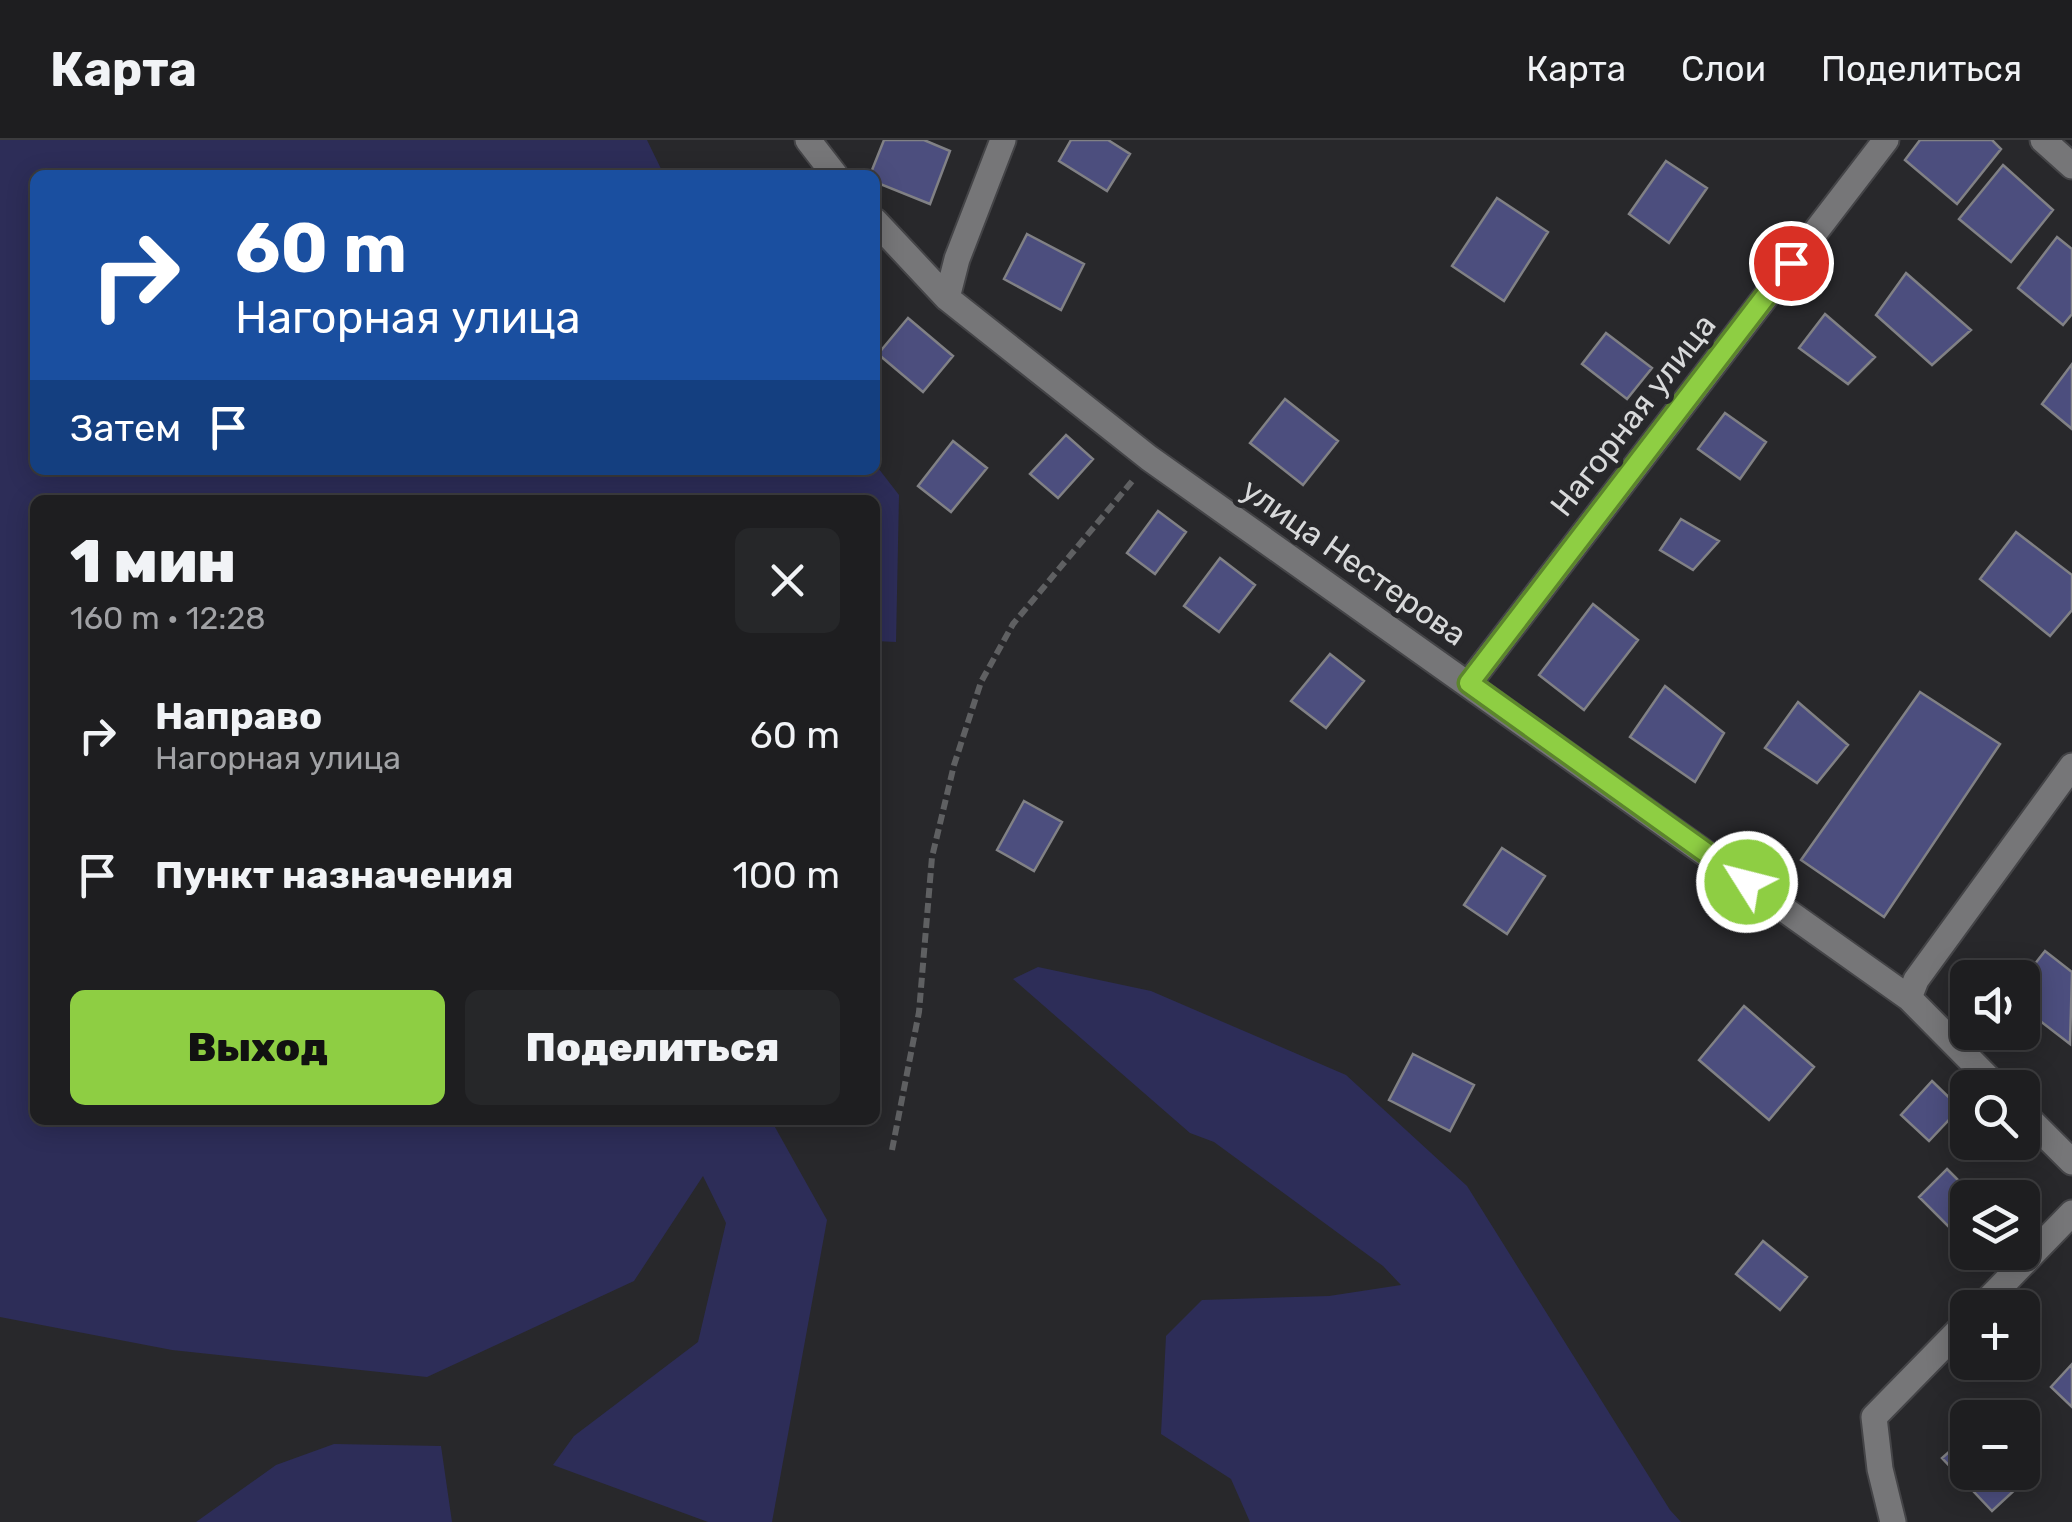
<!DOCTYPE html>
<html lang="ru">
<head>
<meta charset="utf-8">
<style>
  :root { --surface:#1e1e20; --page:#262729; --text:#f1f3f6; --muted:#a1a2a5; --line:#3c3c3e; --accent:#8ece43 }
  body { margin:0; font-family:Rubik,sans-serif; background:var(--page); color:var(--text); height:100vh; display:flex; flex-direction:column; font-size:38px; white-space:nowrap }
  * { box-sizing:border-box; margin:0 }
  p { font-size:32px; color:var(--muted) }
  .icon { flex:none; width:55px; height:55px; fill:none; stroke:currentColor; stroke-width:2; stroke-linecap:round; stroke-linejoin:round }
  .map { position:relative; flex:1; overflow:hidden }
  .panel { position:absolute; left:30px; top:355px; width:850px; height:630px; display:flex; flex-direction:column; background:var(--surface); border-radius:15px; box-shadow:0 5px 25px #0003,0 0 0 2px var(--line) }
  .panel>* { flex:none }
  .guide { position:absolute; left:30px; top:30px; width:850px; height:305px; border-radius:15px; box-shadow:0 5px 25px #0003,0 0 0 2px var(--line); background:#1a4fa0; color:#fff; overflow:hidden }
  .controls { position:absolute; left:1950px; top:820px; display:grid; gap:20px }
  .controls a { display:grid; place-items:center; width:90px; height:90px; border-radius:15px; background:var(--surface); box-shadow:0 5px 25px #0003,0 0 0 2px var(--line); font-size:50px }
  .pin { position:absolute; display:grid; place-items:center; width:85px; height:85px; color:#fff; margin:-42px; border:5px solid #fff; border-radius:50%; box-shadow:0 2px 10px #0007 }
  .me { position:absolute; width:110px; margin:-55px; rotate:306deg; stroke-linejoin:round; filter:drop-shadow(0 0 8px #0008) }
  .turn { display:flex; align-items:center; gap:35px; height:210px; padding:0 40px; font-size:45px }
  .turn .icon { width:130px; height:130px; stroke-width:2.5 }
  .turn b { display:block; font-size:70px; line-height:85px }
  .then { display:flex; align-items:center; height:95px; padding:0 40px; background:#0003; gap:20px; font-size:38px }
  .round { display:grid; place-items:center; flex:none; width:105px; height:105px; border-radius:15px; background:var(--page) }
  .summary { display:flex; align-items:center; justify-content:space-between; height:170px; padding:0 40px }
  h1 { font-size:60px; font-weight:800; line-height:75px }
  .button { display:flex; gap:20px; margin-top:auto; padding:20px 40px }
  .button a { flex:1; height:115px; border-radius:15px; background:var(--accent); color:#111; font-size:40px; font-weight:800; line-height:115px; text-align:center }
  .button a+a { background:var(--page); color:var(--text) }
  ul { padding:0; list-style:none }
  li { display:flex; align-items:center; gap:30px; height:140px; padding:0 40px }
  li div { flex:1 }
  li b { display:block; font-size:38px }
  li em { font-style:normal }
  header { display:flex; align-items:center; gap:60px; box-sizing:border-box; height:140px; padding:0 50px; background:var(--surface); border-bottom:2px solid var(--line) }
  header strong { font-size:48px }
  nav { display:flex; gap:55px; margin-inline-start:auto; font-size:35px }
  .map>svg:first-child { display:block }
  .green { fill:#2d2d58 }
  .building { fill:#4c4e7e; stroke:#818185; stroke-width:2.5 }
  .lines { fill:none; stroke-linecap:round; stroke-linejoin:round }
  .minor-casing { stroke:#444447; stroke-width:29 }
  .path { stroke:#5f6062; stroke-width:6; stroke-dasharray:10 5; stroke-linecap:butt }
  .minor { stroke:#767678; stroke-width:25 }
  .route-casing { stroke:#5c862c; stroke-width:25 }
  .route { stroke:#8ece43; stroke-width:18 }
  .labels { text-anchor:middle; stroke-width:10; stroke-linejoin:round; paint-order:stroke }
  .street-label { font-size:32px; fill:#d8d9da; stroke:#28282b }
</style>
</head>
<body>
<header>
<strong>Карта</strong>
<nav><a>Карта</a><a>Слои</a><a>Поделиться</a></nav>
</header>
<div class="map">
<svg width="2072" height="1382" viewBox="0 0 2072 1382">
  <rect width="100%" height="100%" fill="#28282b"/>
  <path class="green" d="M0 0H647L664 35H35V330H875V324L899 355 896 502 875 501V360H35V980H771L827 1080 772 1382H708L553 1325 574 1296 698 1202 726 1083 703 1036 634 1141 427 1237 172 1210 0 1177Z
    M1038 827 1151 851 1346 935 1467 1046 1670 1370 1681 1382H1250L1231 1339 1161 1294 1166 1196 1202 1160 1329 1156 1401 1145 1383 1126 1214 1002 1190 993 1013 839Z
    M334 1304 441 1306 452 1382H196L276 1325Z"/>
  <path class="building" d="M884 0H924L950 11 930 64 875 42V35H870Z
    M1071 0H1108L1130 14 1107 51 1059 21Z
    M1920 0H1992L2001 9 1957 64 1905 20Z
    M1666 21 1707 48 1669 103 1629 74Z
    M2003 25 2053 70 2011 122 1959 79Z
    M1497 58 1548 92 1504 161 1452 126Z
    M1027 94 1084 124 1061 170 1004 139Z
    M2057 97 2072 109V174L2063 185 2018 148Z
    M1906 133 1971 190 1932 225 1876 175Z
    M1825 174 1875 217 1848 244 1799 208Z
    M908 178 953 216 923 252 878 214Z
    M1606 193 1652 228 1627 259 1582 224Z
    M2072 224V289L2042 264Z
    M1285 259 1338 301 1303 345 1250 303Z
    M1725 273 1766 302 1740 339 1698 309Z
    M1066 295 1093 319 1058 358 1030 334Z
    M953 301 987 328 951 372 918 346Z
    M1158 371 1186 392 1155 434 1127 413Z
    M1681 379 1719 401 1693 430 1660 410Z
    M2016 392 2072 435V470L2050 496 1980 439Z
    M1220 418 1255 445 1219 492 1184 466Z
    M1593 464 1638 500 1584 570 1539 535Z
    M1330 514 1364 541 1326 588 1291 561Z
    M1665 546 1724 593 1695 642 1630 597Z
    M1920 552 2000 604 1884 777 1801 720Z
    M1798 562 1848 605 1817 643 1765 608Z
    M1024 661 1062 682 1034 731 997 710Z
    M1502 708 1545 736 1507 794 1464 765Z
    M2045 811 2072 832 2070 904 2022 867V840Z
    M1744 866 1814 927 1769 980 1699 920Z
    M1413 914 1474 945 1450 991 1389 960Z
    M1932 941 1960 968 1929 1001 1901 975Z
    M1947 1029 1976 1058H1968V1089L1959 1097 1919 1057Z
    M1763 1101 1807 1137 1780 1170 1736 1134Z
    M2072 1224V1267L2051 1247Z
    M1968 1295V1332H2022V1323L2032 1334 1992 1371 1942 1318Z"/>
  <g class="lines">
    <g class="minor-casing">
      <path id="minor" d="M808 0 835 35
        M2043 0 2072 26
        M875 81 947 158 1149 318 1909 858 1998 948
        M947 158 957 119 1003 0
        M1469 543 1886 0
        M1909 858 1916 840 2072 626
        M2022 972 2072 1022
        M1980 1168 2072 1073
        M1893 1382 1880 1329 1874 1277 1968 1181"/>
    </g>
    <path class="path" d="M892 1010 919 872 932 717 954 625 981 542 1013 484 1134 339"/>
    <use href="#minor" class="minor"/>
  </g>
  <g class="lines">
    <g class="route-casing">
      <path id="route" d="M1747 742 1469 543 1791 123"/>
    </g>
    <use href="#route" class="route"/>
  </g>
  <g class="labels">
    <g class="street-label">
      <text transform="translate(1633 275) rotate(-52)" y="11">Нагорная улица</text>
      <text transform="translate(1354 422) rotate(35)" y="11">улица Нестерова</text>
    </g>
  </g>
</svg>
<div class="controls">
<a><svg class="icon" aria-label="sound" viewBox="0 0 24 24"><path d="M4 9h4l5-4v14l-5-4H4zM17 9q2 3 0 6"/></svg></a>
<a><svg class="icon" aria-label="search" viewBox="0 0 24 24"><circle cx="10" cy="10" r="6"/><path d="M15 15l6 6"/></svg></a>
<a><svg class="icon" aria-label="layers" viewBox="0 0 24 24"><path d="M12 4l9 5-9 5-9-5zM3 14l9 5 9-5"/></svg></a>
<a>+</a>
<a>−</a>
</div>
<div class="pin" style="left:1791px;top:123px;background:#d93025"><svg class="icon" aria-label="arrive" viewBox="0 0 24 24"><path d="M6 21V4h12l-3 4 3 4H6"/></svg></div>
<svg class="me" style="left:1747px;top:742px" viewBox="-20 -20 40 40"><circle r="17" fill="#8ece43" stroke="#fff" stroke-width="3"/><path d="M0-11L8 9 0 5-8 9z" fill="#fff"/></svg>
<div class="guide">
<div class="turn"><svg class="icon" aria-label="right" viewBox="0 0 24 24"><path d="M7 20v-9h11M14 6l5 5-5 5"/></svg><div><b>60 m</b>Нагорная улица</div></div>
<div class="then">Затем<svg class="icon" aria-label="arrive" viewBox="0 0 24 24"><path d="M6 21V4h12l-3 4 3 4H6"/></svg></div>
</div>
<section class="panel">
<div class="summary"><div><h1>1 мин</h1><p>160 m · 12:28</p></div><a class="round"><svg class="icon" aria-label="close" viewBox="0 0 24 24"><path d="M6 6l12 12M18 6L6 18"/></svg></a></div>
<ul>
<li><svg class="icon" aria-label="right" viewBox="0 0 24 24"><path d="M7 20v-9h11M14 6l5 5-5 5"/></svg><div><b>Направо</b><p>Нагорная улица</p></div><em>60 m</em></li>
<li><svg class="icon" aria-label="arrive" viewBox="0 0 24 24"><path d="M6 21V4h12l-3 4 3 4H6"/></svg><div><b>Пункт назначения</b></div><em>100 m</em></li>
</ul>
<div class="button"><a>Выход</a><a>Поделиться</a></div>
</section>
</div>
</body>
</html>
